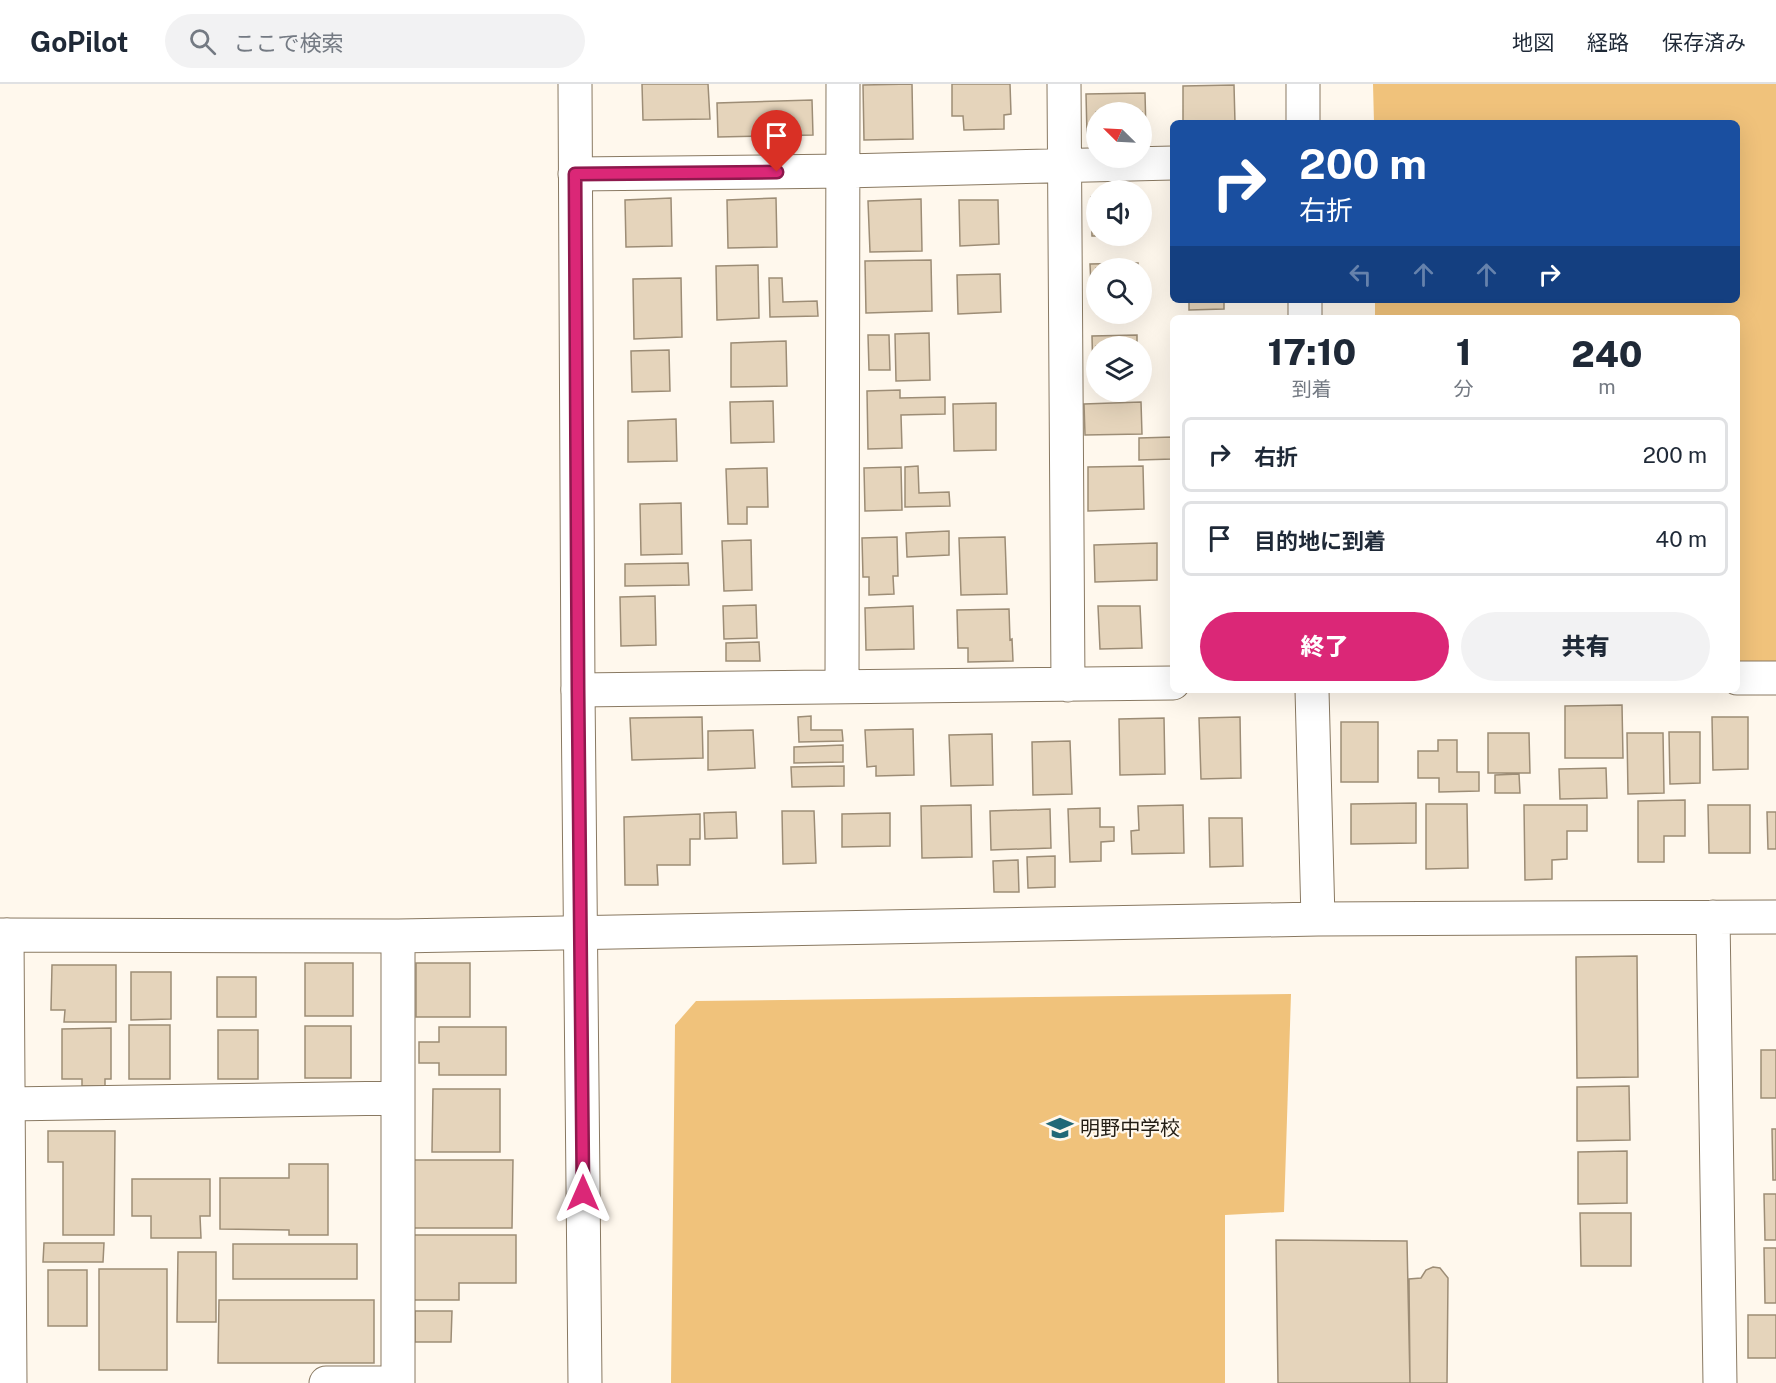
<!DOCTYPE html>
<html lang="ja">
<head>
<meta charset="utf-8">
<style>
  :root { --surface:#fff; --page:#f2f2f3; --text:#1f2937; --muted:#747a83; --line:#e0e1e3; --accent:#db2777 }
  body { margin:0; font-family:"Public Sans","Noto Sans JP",sans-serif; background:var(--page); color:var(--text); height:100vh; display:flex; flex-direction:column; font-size:22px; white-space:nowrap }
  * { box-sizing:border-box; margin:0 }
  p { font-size:20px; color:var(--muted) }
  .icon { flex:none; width:33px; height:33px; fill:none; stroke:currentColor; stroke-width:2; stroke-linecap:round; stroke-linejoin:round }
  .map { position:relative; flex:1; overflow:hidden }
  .drawer { position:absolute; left:1170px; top:231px; width:570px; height:378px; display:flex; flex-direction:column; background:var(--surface); border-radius:9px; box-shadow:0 6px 24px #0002 }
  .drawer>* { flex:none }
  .guide { position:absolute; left:1170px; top:36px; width:570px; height:183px; border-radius:9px; box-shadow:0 6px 24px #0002; background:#1a4fa0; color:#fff; overflow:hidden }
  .needle { width:39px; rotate:294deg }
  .controls { position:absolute; left:1086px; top:18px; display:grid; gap:12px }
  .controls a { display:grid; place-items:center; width:66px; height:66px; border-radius:50%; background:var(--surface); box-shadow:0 6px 24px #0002; font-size:30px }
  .pin { position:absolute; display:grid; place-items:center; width:51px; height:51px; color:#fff; margin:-62px -26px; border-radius:50% 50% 50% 0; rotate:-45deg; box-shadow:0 0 6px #0007 }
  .pin .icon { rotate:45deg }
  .me { position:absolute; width:66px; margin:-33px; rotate:0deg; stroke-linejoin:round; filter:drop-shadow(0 0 4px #0008) }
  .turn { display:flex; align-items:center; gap:21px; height:126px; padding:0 30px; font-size:27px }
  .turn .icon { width:78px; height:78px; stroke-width:2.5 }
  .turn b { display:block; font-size:42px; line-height:51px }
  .lanes { display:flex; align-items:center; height:57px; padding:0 30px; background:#0003; justify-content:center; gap:30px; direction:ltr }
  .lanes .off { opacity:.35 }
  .eta { display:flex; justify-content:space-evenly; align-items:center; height:102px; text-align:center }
  .eta b { font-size:36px; font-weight:800; line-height:42px }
  .primary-button { display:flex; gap:12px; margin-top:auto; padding:12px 30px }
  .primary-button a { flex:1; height:69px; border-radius:36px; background:var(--accent); color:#fff; font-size:24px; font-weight:800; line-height:69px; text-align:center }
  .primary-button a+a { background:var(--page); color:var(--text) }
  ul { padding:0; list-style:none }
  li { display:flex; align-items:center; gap:18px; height:75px; margin:0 12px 9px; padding:0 18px; border:3px solid var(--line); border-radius:9px }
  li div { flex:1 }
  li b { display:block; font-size:22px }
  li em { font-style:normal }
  header { display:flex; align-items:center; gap:36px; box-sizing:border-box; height:84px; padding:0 30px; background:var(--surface); border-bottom:2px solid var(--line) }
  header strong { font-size:28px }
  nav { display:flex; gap:33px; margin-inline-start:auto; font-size:21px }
  .search { width:420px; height:54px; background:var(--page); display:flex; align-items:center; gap:15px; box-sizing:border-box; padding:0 21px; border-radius:33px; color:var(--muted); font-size:22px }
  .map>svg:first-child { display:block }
  .green { fill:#f0c27b }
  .building { fill:#e5d4bb; stroke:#9d8d76; stroke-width:1.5 }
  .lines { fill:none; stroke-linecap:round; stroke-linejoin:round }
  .minor-casing { stroke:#897962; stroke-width:35 }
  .tertiary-casing { stroke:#897962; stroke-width:35 }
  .minor { stroke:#fff; stroke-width:33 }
  .tertiary { stroke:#fff; stroke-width:33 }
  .route-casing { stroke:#8e194d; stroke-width:15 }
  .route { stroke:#db2777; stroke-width:10 }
  .labels { text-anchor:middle; stroke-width:4.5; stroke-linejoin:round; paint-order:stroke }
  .poi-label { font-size:20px; fill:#241e15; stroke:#fff8ed; text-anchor:start }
</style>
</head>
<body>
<header>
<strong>GoPilot</strong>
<div class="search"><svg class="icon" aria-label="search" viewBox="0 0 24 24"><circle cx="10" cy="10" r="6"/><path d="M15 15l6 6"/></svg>ここで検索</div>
<nav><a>地図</a><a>経路</a><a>保存済み</a></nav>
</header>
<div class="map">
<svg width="1776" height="1299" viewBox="0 0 1776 1299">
  <rect width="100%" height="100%" fill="#fff8ed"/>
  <path class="green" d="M1373 0H1776V578H1737V234H1375V216H1737V39H1374Z
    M1291 910 1284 1128 1225 1131V1299H671L675 941 696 917Z"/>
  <path class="building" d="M642 0H708L710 35 643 36Z
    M912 0 913 55 864 56 863 1Z
    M952 0H1010L1011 30 1004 31V45L964 46 963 32H952Z
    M1234 1 1235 39H1183V2Z
    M1145 9 1146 49H1142V28H1096V51H1087L1086 10Z
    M812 16 813 51 718 53 717 19Z
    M1091 113H1096L1098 152H1092Z
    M671 114 672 162 626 163 625 116Z
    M776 114 777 163 728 164 727 116Z
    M921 115 922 167 870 168 868 117Z
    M959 116H998L999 160 960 162Z
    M931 176 932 227 866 229 865 177Z
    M1138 179V184H1096V223H1092L1090 180Z
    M758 181 759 234 717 236 716 182Z
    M1000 190 1001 228 958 230 957 191Z
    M681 194 682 253 634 255 633 195Z
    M769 194H782L783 218 817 217 818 232 770 233Z
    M1189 216H1224V225L1189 226Z
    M929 249 930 296 896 297 895 250Z
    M868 251H889L890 286H869Z
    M1137 251V262H1096V294H1093L1092 252Z
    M786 257 787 302 731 303V259Z
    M669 266 670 307 632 308 631 267Z
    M900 306V314L945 313V330L901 331 902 364 868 365 867 307Z
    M773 317 774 358 731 359 730 318Z
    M1141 318 1142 350 1085 351 1084 320Z
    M996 319V366L954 367 953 320Z
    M676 335 677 377 628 378V337Z
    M1173 353V375L1139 376V354Z
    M918 382 919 409 949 408 950 422 905 423V383Z
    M1143 382 1144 425 1088 427V383Z
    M901 383 902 426 865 427 864 384Z
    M767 384 768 423H747V440H728L726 385Z
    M681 419 682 470 641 471 640 420Z
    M949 447V471L907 473 906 449Z
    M897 453 898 492H893L894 510 869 511V493H863L862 454Z
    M1005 453 1007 510 961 511 959 454Z
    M751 456 752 506 724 507 722 457Z
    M1157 459V496L1095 498 1094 461Z
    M688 479 689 501 625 502V480Z
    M655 512 656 561 621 562 620 513Z
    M756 521 757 554 724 555 723 522Z
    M913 522 914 565 866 566 865 524Z
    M1098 522H1140L1142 564 1100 565Z
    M1009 525 1010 556 1012 555 1013 577 968 578V564H958L957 526Z
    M759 558 760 577H726V559Z
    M1622 621 1623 674H1565V622Z
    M811 632V646H842L843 657 799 658 798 633Z
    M702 633 703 674 632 676 630 634Z
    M1240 633 1241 694 1201 695 1199 634Z
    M1712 633H1748V685L1713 686Z
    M1164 634 1165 690 1120 691 1119 635Z
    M1341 638H1378V698H1341Z
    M913 645 914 691 876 692V682L867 683 865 646Z
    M753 646 755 684 708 686V647Z
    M1669 648H1700V699L1670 700Z
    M1488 649H1529L1530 689H1488Z
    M1627 649H1663L1664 709 1628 710Z
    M992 650 993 701 951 702 949 651Z
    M1438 656H1457V688H1479V707L1439 708V694H1418V667H1438Z
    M1070 657 1072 710 1033 711 1032 658Z
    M843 661V678L794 679V663Z
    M844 682V702L792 703 791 683Z
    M1606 684 1607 714 1560 715 1559 685Z
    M1519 690 1520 709H1495V691Z
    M1685 716V752H1664V778H1638V717Z
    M1416 719V759L1351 760V720Z
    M1426 720H1467L1468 784 1426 785Z
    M971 721 972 773 922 774 921 722Z
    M1183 721 1184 769 1132 770 1131 747 1139 746 1138 722Z
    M1524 721H1587V747H1567V775L1552 776V795L1525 796Z
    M1708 721H1750V769H1709Z
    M1100 724V743H1114V757L1101 758V777L1070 778 1068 725Z
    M1050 725 1051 764 991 766 990 727Z
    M782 727H814L816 779 783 780Z
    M736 728 737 754 705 755 704 729Z
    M1767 728H1776V765H1768Z
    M890 729V762L842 763V730Z
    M700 730V755H690V781H657L658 801H625L624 733Z
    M1209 734H1242L1243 782 1210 783Z
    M1055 772V803L1028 804 1027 773Z
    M1018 776 1019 808H994L993 777Z
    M1637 872 1638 993 1577 994 1576 873Z
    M305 879H353V932H305Z
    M416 879H470V933H416Z
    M52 881H116V938H64L65 926H51Z
    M131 888H171V935L131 936Z
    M217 893H256V933H217Z
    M129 941H170V995H129Z
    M305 942H351V994H305Z
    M439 943H506V991H439V979H419V958H439Z
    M111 944V995H105V1002H82V995H62V945Z
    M218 946H258V995H218Z
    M1761 966H1776V1014H1761Z
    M1629 1002 1630 1056 1577 1057V1003Z
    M433 1005H500V1068H432Z
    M1772 1045H1776V1096H1773Z
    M48 1047H115L114 1151H63V1078H48Z
    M1627 1067V1119L1578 1120V1068Z
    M412 1076H513L512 1144H412Z
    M289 1080H328V1151H289V1146L220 1145V1094H289Z
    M132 1095H210V1132H200L201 1154H151V1132H132Z
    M1764 1110H1776V1156H1765Z
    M1580 1129H1631V1182H1581Z
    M414 1151H516V1199H459V1216H414Z
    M1276 1156 1407 1157 1410 1299H1278Z
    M44 1159H104L103 1178H43Z
    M233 1160H357V1195H233Z
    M1764 1164H1776V1219H1765Z
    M178 1168H216V1238H177Z
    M1433 1183 1440 1184 1448 1194 1447 1299H1410L1409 1195 1421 1194 1426 1186Z
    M99 1185H167V1286H99Z
    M48 1186H87V1242H48Z
    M219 1216H374V1279H218Z
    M415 1227H452L451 1258H415Z
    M1748 1231H1776V1274H1748Z"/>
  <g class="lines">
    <g class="minor-casing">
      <path id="minor" d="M1064 0 1068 601
        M1303 39V0
        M575 90 844 87 1173 79
        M1305 216V234
        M1737 594H1776
        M842 602 843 0
        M578 606 1173 599
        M1312 606 1318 835
        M1713 833 1720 1299
        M0 851 398 852 1318 835 1776 833
        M7 851 10 1299
        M398 852V1299
        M7 1020 398 1014
        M326 1299H398"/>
    </g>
    <g class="tertiary-casing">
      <path id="tertiary" d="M575 0 578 606 585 1299"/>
    </g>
    <use href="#minor" class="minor"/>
    <use href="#tertiary" class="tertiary"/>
  </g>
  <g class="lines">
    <g class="route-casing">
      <path id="route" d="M583 1109 578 606 575 90 777 88"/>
    </g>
    <use href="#route" class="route"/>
  </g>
  <defs>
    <g id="school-bare" transform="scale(2.07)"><path d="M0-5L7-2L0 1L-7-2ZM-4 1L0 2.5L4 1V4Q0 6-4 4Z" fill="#216877" stroke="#fff8ed" stroke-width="2.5" paint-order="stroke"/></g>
  </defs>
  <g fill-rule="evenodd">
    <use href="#school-bare" x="1060" y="1044"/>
  </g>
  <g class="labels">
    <g class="poi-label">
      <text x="1080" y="1051">明野中学校</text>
    </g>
  </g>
</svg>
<div class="controls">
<a><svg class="needle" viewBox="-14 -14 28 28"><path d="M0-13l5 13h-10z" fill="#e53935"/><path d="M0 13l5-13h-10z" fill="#747a83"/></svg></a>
<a><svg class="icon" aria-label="sound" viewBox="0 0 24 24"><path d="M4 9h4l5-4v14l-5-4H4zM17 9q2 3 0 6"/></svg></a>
<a><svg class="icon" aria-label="search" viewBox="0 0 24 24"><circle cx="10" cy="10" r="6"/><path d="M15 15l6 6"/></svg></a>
<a><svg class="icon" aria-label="layers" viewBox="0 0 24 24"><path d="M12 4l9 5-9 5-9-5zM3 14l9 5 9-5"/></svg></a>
</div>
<div class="pin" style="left:777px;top:88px;background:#d93025"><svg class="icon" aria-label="arrive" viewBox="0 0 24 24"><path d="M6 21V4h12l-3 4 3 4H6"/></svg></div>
<svg class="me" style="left:583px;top:1109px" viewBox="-20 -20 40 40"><path d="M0-17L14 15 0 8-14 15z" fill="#db2777" stroke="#fff" stroke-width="4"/></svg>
<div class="guide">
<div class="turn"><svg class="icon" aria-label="right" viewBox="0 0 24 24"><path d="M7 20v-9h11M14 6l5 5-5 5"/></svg><div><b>200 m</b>右折</div></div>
<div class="lanes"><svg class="icon off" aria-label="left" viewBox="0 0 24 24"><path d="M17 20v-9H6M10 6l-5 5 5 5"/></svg><svg class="icon off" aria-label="ahead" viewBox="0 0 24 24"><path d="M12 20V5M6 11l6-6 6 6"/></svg><svg class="icon off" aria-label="ahead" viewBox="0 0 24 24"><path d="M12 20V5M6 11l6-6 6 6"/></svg><svg class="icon" aria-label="right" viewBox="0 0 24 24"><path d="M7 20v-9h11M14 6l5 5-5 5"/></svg></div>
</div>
<section class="drawer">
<div class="eta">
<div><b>17:10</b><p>到着</p></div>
<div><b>1</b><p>分</p></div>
<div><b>240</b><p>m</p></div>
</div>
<ul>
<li><svg class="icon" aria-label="right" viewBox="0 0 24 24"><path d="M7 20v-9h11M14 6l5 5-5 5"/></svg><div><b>右折</b></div><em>200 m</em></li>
<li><svg class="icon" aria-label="arrive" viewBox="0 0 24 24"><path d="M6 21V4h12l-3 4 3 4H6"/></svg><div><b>目的地に到着</b></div><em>40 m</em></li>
</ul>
<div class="primary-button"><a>終了</a><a>共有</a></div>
</section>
</div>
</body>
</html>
